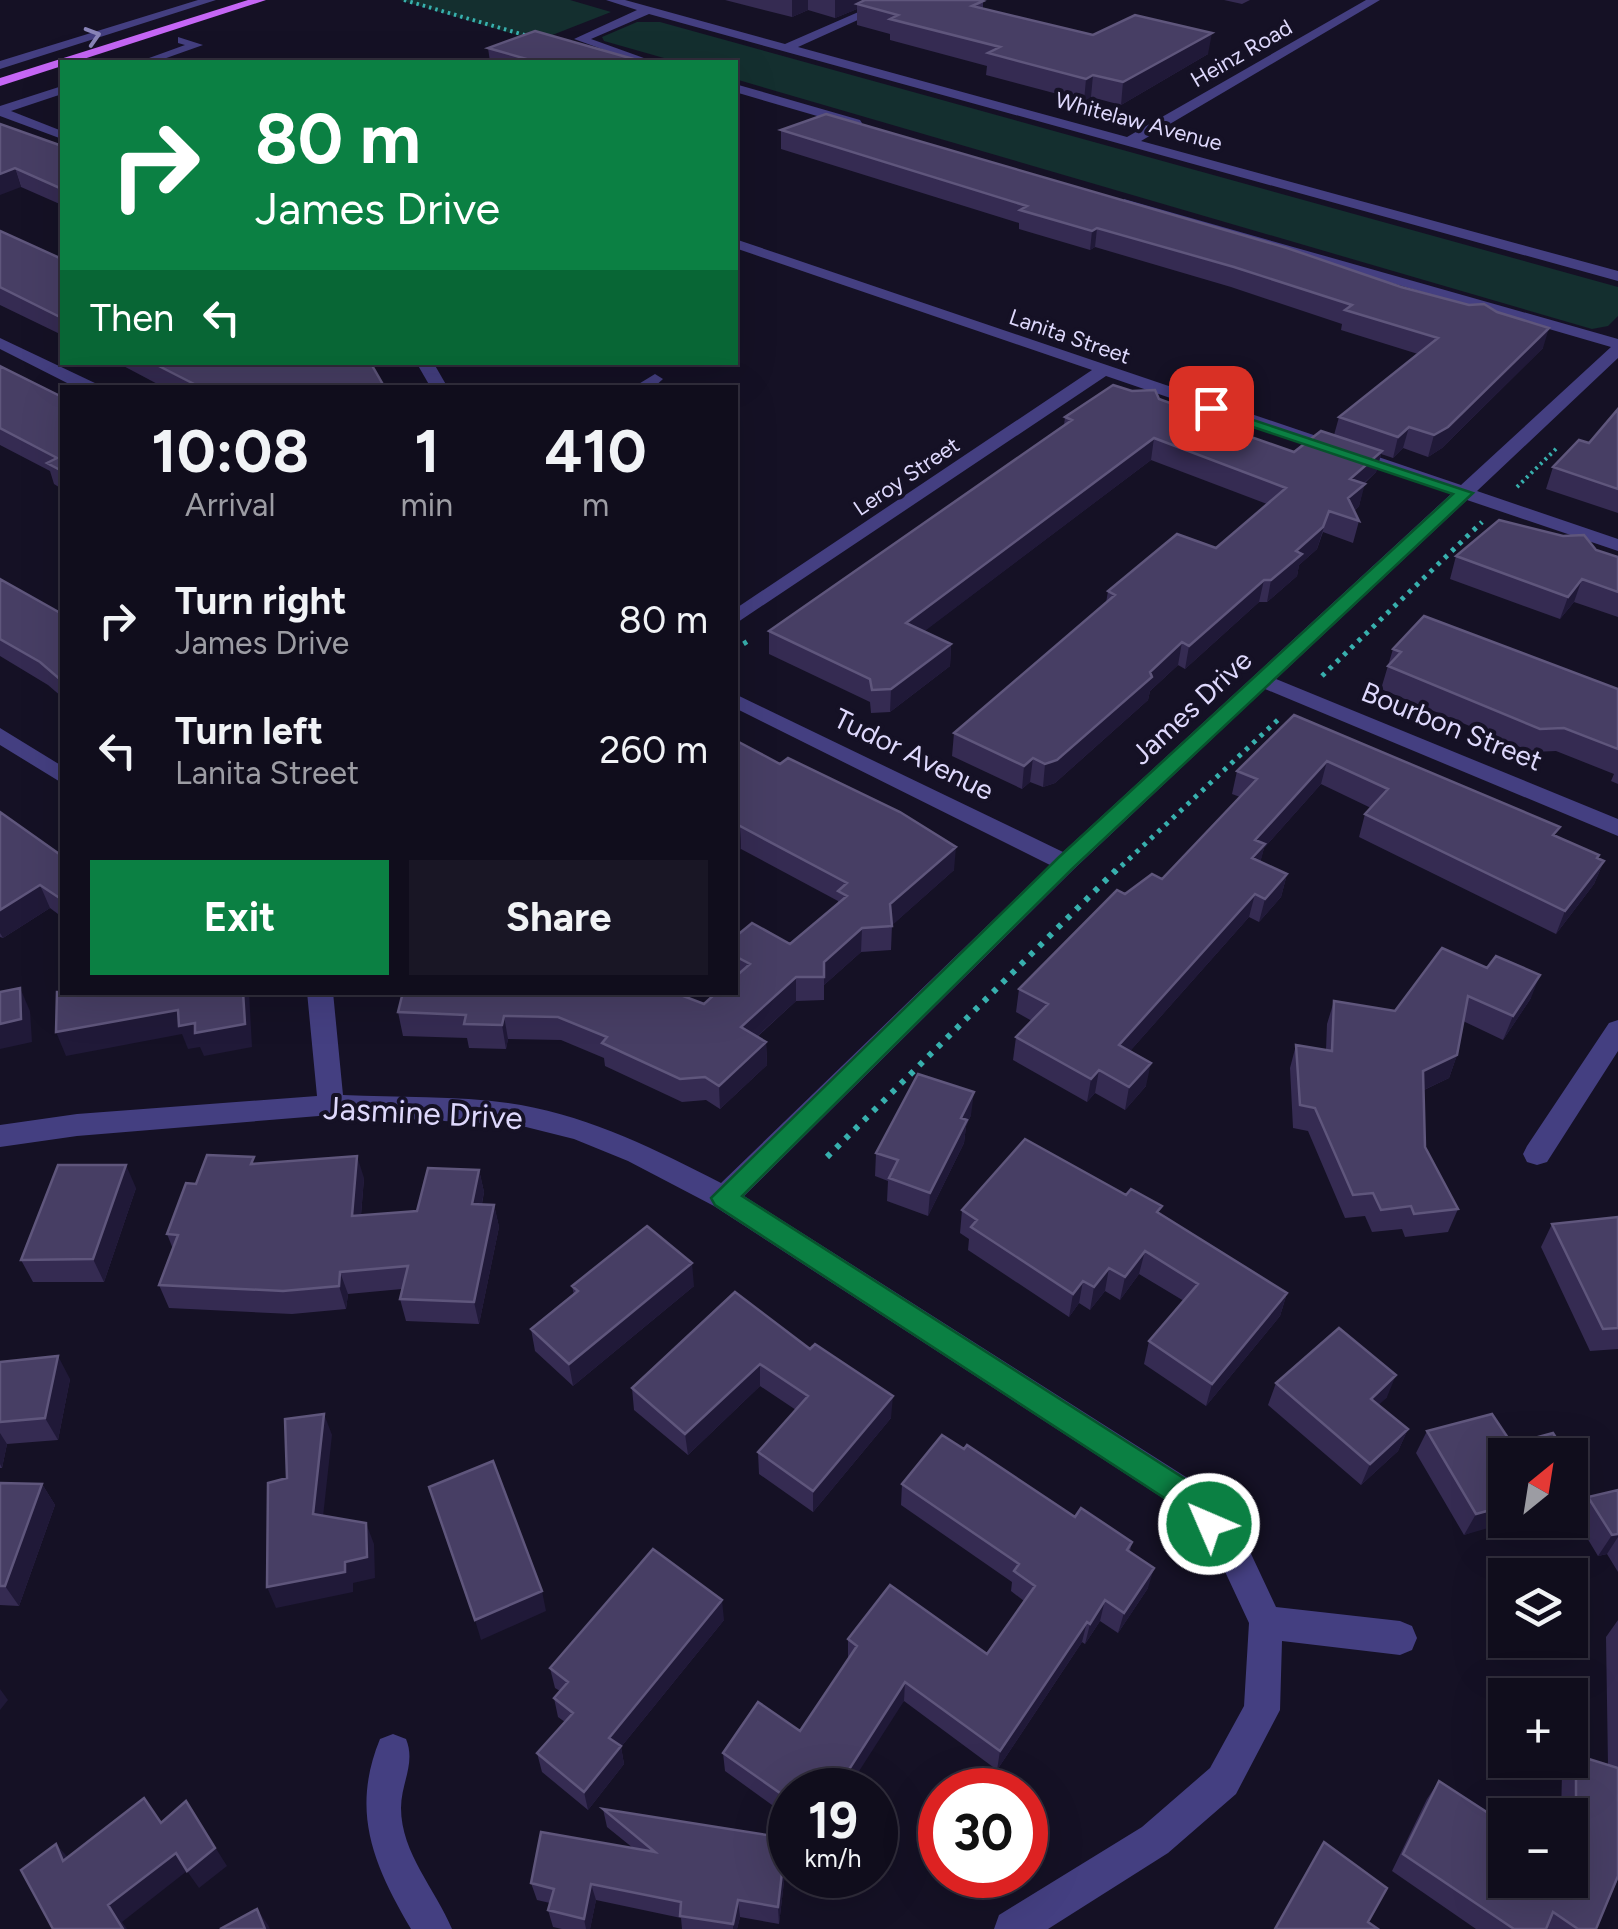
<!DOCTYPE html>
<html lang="en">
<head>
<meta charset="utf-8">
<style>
  :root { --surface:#100d1c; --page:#191625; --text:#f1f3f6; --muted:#9c9ca3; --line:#302d3b; --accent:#0b8043 }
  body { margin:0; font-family:Figtree,sans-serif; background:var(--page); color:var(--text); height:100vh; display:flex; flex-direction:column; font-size:38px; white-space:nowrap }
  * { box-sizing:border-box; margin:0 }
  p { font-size:32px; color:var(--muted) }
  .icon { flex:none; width:55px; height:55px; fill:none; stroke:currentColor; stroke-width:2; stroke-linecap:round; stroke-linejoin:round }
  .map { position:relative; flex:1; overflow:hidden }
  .panel { position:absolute; left:60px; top:385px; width:678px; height:610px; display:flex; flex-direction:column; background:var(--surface); border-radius:0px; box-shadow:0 10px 40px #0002,0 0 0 2px var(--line) }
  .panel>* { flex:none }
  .top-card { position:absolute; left:60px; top:60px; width:678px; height:305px; border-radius:0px; box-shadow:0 10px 40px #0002,0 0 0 2px var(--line); background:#0b8043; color:#fff; overflow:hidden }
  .needle { width:65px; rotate:30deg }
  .buttons { position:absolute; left:1488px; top:1438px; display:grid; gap:20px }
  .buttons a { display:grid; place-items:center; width:100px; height:100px; border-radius:0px; background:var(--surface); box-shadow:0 10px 40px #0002,0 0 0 2px var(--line); font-size:50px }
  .speed { position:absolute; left:768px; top:1768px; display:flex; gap:20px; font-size:50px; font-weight:700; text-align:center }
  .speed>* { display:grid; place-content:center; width:130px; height:130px; border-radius:50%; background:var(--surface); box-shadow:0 10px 40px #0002,0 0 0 2px var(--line); line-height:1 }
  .speed small { font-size:25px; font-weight:400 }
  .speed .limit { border:15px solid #d22; background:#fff; color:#111 }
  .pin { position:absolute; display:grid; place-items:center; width:85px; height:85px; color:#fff; margin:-42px; border-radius:20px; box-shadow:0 5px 15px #0006 }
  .me { position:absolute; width:110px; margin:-55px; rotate:315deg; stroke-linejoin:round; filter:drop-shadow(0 0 8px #0008) }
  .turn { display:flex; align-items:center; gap:35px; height:210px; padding:0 30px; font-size:45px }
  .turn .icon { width:130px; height:130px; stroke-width:2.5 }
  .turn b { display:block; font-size:70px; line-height:85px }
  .then { display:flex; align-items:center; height:95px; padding:0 30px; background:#0003; gap:20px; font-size:38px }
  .eta { display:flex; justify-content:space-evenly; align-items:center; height:170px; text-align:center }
  .eta b { font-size:60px; font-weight:700; line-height:70px }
  .action { display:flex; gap:20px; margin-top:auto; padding:20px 30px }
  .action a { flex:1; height:115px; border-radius:0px; background:var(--accent); color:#fff; font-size:40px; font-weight:700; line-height:115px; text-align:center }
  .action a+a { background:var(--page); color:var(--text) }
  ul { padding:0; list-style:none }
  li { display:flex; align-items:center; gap:30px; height:130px; padding:0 30px }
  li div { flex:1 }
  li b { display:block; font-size:38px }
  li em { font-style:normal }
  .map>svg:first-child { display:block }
  .green { fill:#142f2f }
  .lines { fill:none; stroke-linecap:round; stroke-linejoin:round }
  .path-far2 { stroke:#38b0ae; stroke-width:4; stroke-dasharray:2.5 4; stroke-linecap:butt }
  .path-far1 { stroke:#38b0ae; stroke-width:5; stroke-dasharray:4 6; stroke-linecap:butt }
  .path { stroke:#38b0ae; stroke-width:6; stroke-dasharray:5 8; stroke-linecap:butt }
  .minor { fill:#443f81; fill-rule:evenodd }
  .major { fill:#c566f5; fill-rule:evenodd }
  .wall { fill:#352b52 }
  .shaded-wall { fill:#201938 }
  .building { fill:#473e64; stroke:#5f567c; stroke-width:2.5 }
  .oneway { stroke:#8984b8 }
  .route { fill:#0b8043; stroke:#07532c; stroke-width:2.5 }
  .labels { text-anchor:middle; stroke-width:8; stroke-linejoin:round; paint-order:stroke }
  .far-street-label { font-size:22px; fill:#ded8fc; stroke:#151125 }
  .street-label { font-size:28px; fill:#ded8fc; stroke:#151125 }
  .near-street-label { font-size:32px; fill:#ded8fc; stroke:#151125 }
</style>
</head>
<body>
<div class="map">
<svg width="1618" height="1929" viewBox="0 0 1618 1929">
  <rect width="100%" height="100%" fill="#151125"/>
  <path class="green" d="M400 0H570L611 12 537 41Z
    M637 22H660L1618 287V316L1608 326 1592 329 735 79V62H678L604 41 602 37Z"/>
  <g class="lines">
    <path class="path-far2" d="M404 0 528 36
      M1517 487 1558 447"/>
    <path class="path-far1" d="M735 649 748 641
      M1322 676 1482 522
      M1114 873 1282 716"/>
    <path class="path" d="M827 1157 1116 870"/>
    <path class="minor" d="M198 0H216L0 69V61Z
      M606 0H625L785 44 886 0H902L798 47 1127 137 1366 0H1380L1141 141 1618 271V281L649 14 591 39 655 62H638L574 39 637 10Z
      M178 37 203 45 155 62H138L185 45 178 43Z
      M735 84 860 120 862 123 855 127 735 92Z
      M62 86V94L11 111 62 131V139L0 116V106Z
      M1124 199 1618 339V358L1477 491 1618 539V551L1467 500 1276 679 1618 819V836L1265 689 1074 869 744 1196 1197 1484 1245 1541 1276 1607 1400 1621 1412 1626 1417 1638 1412 1650 1400 1655 1282 1641 1280 1710 1236 1794 1168 1853 1048 1929H994L999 1915 1142 1827 1210 1768 1244 1706 1249 1623 1221 1563 1175 1506 714 1206 628 1161 574 1139 518 1125 331 1115 77 1136 0 1147V1125L77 1114 317 1096 307 992H333L343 1095C401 1098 464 1095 521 1105 593 1118 657 1150 721 1183L1050 865 735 708V694L1063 852 1451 494 1106 376 735 624V609L1092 370 735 248V239L1461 485 1611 347 1124 205Z
      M0 338 97 384 99 388H77L0 349Z
      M416 362H433L448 388H431Z
      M655 374 663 379 653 388H632Z
      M0 728 62 766V783L0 745Z
      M1618 1020V1051L1547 1162 1537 1165 1527 1162 1523 1154 1527 1146 1609 1023Z
      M393 1734 406 1739C416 1763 401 1783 401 1808 401 1853 436 1890 452 1929H411C374 1866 350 1812 380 1739Z"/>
    <path class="major" d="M248 0H266L0 86V78Z"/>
  </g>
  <path class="wall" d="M725 0H979L983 1V8L1093 35 1208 54 1121 105 1091 97 1084 101 986 75 987 66 890 40V34L857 25V9L835 18 808 10 792 17Z
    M1224 0H1250L1242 4Z
    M488 48 644 62H490Z
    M0 124 62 146V205L21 187Z
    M781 130 1543 348 1442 448 1428 457 1403 448 1393 458 1381 454 1376 472 1364 484 1359 506 1354 511 1359 521 1353 543 1323 532 1317 549 1299 565 1297 576 1267 602H1259L1185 669 1178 665 1150 691 1148 700 1055 783 1043 787 1030 782 1022 789 952 756 954 733 1106 603 1108 591 1216 548 1267 504 1151 460 924 631 951 644 950 666 890 712 871 713 870 702 769 654V631L1064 425 1065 417 1159 399 1248 436 1294 452 1334 435 1339 417 1418 354 1341 330 1342 324 1231 287 1095 247 1090 250 1019 229V223L781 149Z
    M0 231 62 259V335L0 305Z
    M116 362H370L385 388H165Z
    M0 366 62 397V489L54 484 50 471 0 445Z
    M1618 409V513L1546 489 1553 467 1589 443Z
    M1596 550 1618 557V617L1574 602 1560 619 1450 579 1456 556Z
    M0 579 62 614V697L48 685 0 656Z
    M1393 649 1618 689V784L1611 781 1614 774 1556 751 1532 752 1381 689Z
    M1294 715 1556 836 1604 861 1594 884 1556 934 1359 837 1365 814 1371 808 1321 784 1264 848 1260 862 1287 874 1281 897 1259 922 1249 917 1130 1051 1146 1086 1125 1110 1095 1093 1087 1102 1013 1060 1016 1037 1032 1021 1016 1012 1019 989 1125 894 1162 879 1240 797 1232 794 1237 771Z
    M735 740 954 870 892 925 891 950 861 952 824 985V1000L796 1001 757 1037 766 1042 767 1065 720 1109 706 1100 682 1102 605 1066 604 1058 561 1040 508 1039 506 1049 469 1048 467 1038 403 1036 398 1012 704 1004 735 992V937L790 944 838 904V901L741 849Z
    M0 812 62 856V917L50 908 3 938 0 937Z
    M1442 948 1531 998 1503 1040 1463 1021 1457 1055 1449 1078 1424 1090 1425 1147 1458 1209 1448 1232 1405 1237 1402 1229 1372 1232 1365 1216 1345 1218 1308 1131 1293 1128 1290 1068 1296 1045 1326 1050 1327 1024 1334 1001 1395 1011Z
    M971 1115 966 1126 964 1143 928 1216 887 1201 888 1181 875 1176 876 1153Z
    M257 1164 364 1178 361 1215 417 1211 479 1170 484 1192 482 1204 494 1205 499 1227 479 1324 406 1321 400 1299 402 1289 348 1294 346 1309 292 1314 169 1308 159 1285 173 1249 167 1234 196 1184Z
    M136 1188 104 1282H33L21 1260Z
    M962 1210 1160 1214 1287 1293 1280 1316 1206 1406 1144 1364 1149 1341 1184 1301 1139 1274 1120 1300 1105 1291 1090 1310 1079 1303 1069 1317 968 1250 969 1239 960 1233Z
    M1618 1217V1349L1590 1351 1541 1247 1552 1224Z
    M572 1286H694L573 1386 535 1351 531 1329 574 1295Z
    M810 1349 891 1418 813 1512 759 1474 758 1452 796 1410 760 1386 688 1455 634 1410 632 1388Z
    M0 1362 70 1379 58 1440 7 1444 2 1468H0Z
    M1276 1383 1387 1397 1378 1405 1408 1429 1398 1451 1361 1485 1268 1405Z
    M1427 1431 1512 1444 1505 1520 1464 1535 1416 1453Z
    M0 1483 42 1484 55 1505 19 1606 0 1605Z
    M902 1484 1075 1517 1132 1542 1130 1551 1148 1588 1118 1633 1100 1621 1085 1644 1082 1642 997 1770 904 1701 790 1790V1818L725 1771 723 1753 800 1731 848 1660V1639L987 1654 1024 1601 1011 1591 1012 1582 901 1505Z
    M1618 1490V1572L1607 1554 1598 1556 1575 1518 1588 1497Z
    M724 1620 621 1747 624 1764 588 1810 542 1772 537 1753 565 1722 558 1717 554 1698 560 1691 555 1688 550 1668Z
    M1618 1620V1879L1596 1929H1476L1392 1871 1427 1799 1439 1781 1570 1880V1815H1561L1562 1774 1576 1755 1608 1765 1606 1637Z
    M603 1809 787 1856 779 1924 740 1917 737 1929H682L681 1918 596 1900 590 1929H562L553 1927 548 1910 550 1903 537 1900 531 1883 633 1848 607 1827Z"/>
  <path class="shaded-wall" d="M792 0H808V10L792 17Z
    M835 0H877L857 4V9L835 18Z
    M1212 33 1208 54 1121 105 1123 82Z
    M1093 75 1091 97 1084 101 1086 79Z
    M15 168 21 187 0 195V174Z
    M1097 228 1095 247 1090 250 1092 231Z
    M1549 328 1543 348 1442 448 1428 457 1434 435Z
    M1409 427 1403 448 1393 458 1398 437Z
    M1154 438 1151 460 905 646 906 623Z
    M1382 451 1376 472 1345 500 1350 479Z
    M1365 484 1359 506 1346 517 1348 498Z
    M1329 511 1317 549 1299 565 1297 576 1267 602 1271 580Z
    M1582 579 1574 602 1560 619 1568 597Z
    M1264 580 1259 602 1185 669 1189 646Z
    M1182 642 1178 665 1150 691 1148 700 1055 783 1043 787 1045 764Z
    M951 644 950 666 890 712 891 689Z
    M1033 758 1030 782 1022 789 1024 766Z
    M1327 761 1321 784 1264 848 1259 868 1246 881 1255 840Z
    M740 826 741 849 735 854V830Z
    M956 847 954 870 889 928 890 904Z
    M1604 861 1594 884 1556 934 1565 911Z
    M1287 874 1281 897 1259 922 1265 899Z
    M40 885 50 908 3 938 0 933V910Z
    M1255 894 1249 917 1115 1068 1119 1045Z
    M862 928 861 952 824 985V962Z
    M1540 975 1531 998 1503 1040 1513 1016Z
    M796 977V1001L742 1050 741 1027Z
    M20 988 30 1011 32 1042 0 1049V1024Z
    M243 992H249L252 1047 204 1056 200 1047 188 1049 182 1034 66 1056 56 1032Z
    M504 1016 508 1039 506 1049 502 1025Z
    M766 1042 767 1065 720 1109 719 1086Z
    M1457 1055 1449 1078 1415 1094 1423 1071Z
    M1151 1063 1146 1086 1125 1110 1129 1087Z
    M1099 1070 1095 1093 1087 1102 1091 1079Z
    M974 1092 971 1115 966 1126 964 1143 928 1216 930 1193 961 1118Z
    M357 1156 364 1178 359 1238 352 1216Z
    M126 1165 136 1188 104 1282 93 1259Z
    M479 1170 484 1192 477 1227 472 1204Z
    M494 1205 499 1227 479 1324 474 1302Z
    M1145 1251 1139 1274 1120 1300 1125 1277Z
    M692 1263 694 1286 573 1386 569 1364Z
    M1109 1268 1105 1291 1090 1310 1094 1287Z
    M340 1272 348 1294 346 1309 339 1286Z
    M1083 1281 1079 1303 1069 1317 1073 1294Z
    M1287 1293 1280 1316 1206 1406 1212 1384Z
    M58 1356 70 1379 58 1440 45 1418Z
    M760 1364V1386L688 1455 685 1434Z
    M1396 1375 1387 1397 1362 1421 1371 1399Z
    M893 1396 891 1418 813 1512V1491Z
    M324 1414 332 1435 321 1535 313 1514Z
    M1408 1429 1398 1451 1361 1485 1370 1464Z
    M0 1433 7 1444 2 1468 0 1464Z
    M1585 1483 1572 1504 1570 1505V1487Z
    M42 1484 55 1505 19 1606 5 1586Z
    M1505 1506V1520H1516L1464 1535 1476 1514Z
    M366 1523 374 1544 375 1578 353 1583V1592L276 1608 267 1587 345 1562Z
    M1618 1534V1537L1607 1554 1598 1556 1612 1535Z
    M1154 1568 1148 1588 1118 1633 1124 1613Z
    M542 1591 546 1611 481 1640 475 1620Z
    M722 1600 724 1620 621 1747 624 1764 588 1810 584 1792 609 1738Z
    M1105 1600 1100 1621 1085 1644 1090 1624Z
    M1087 1622 1082 1642 997 1770 1000 1751Z
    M905 1682 904 1701 847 1790 841 1782Z
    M0 1689 8 1700 0 1710Z
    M186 1801 227 1866 199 1888 187 1871 122 1922 127 1929H123L108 1905Z
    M786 1838 787 1856 779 1924 778 1907Z
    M56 1844 71 1861H63Z
    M591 1884 596 1900 590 1929H586L584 1919Z
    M738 1900 740 1917 737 1929H733V1924Z
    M257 1909 268 1925 270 1929H265Z"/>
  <path class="building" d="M865 0H979L983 1 972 6 1093 35 1135 15 1212 33 1123 82 1093 75 1086 79 988 53 1000 47 890 19 898 15 857 4Z
    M535 31 644 62H537L488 48Z
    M826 114 1287 248 1401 287 1469 305 1484 304 1497 312 1549 328 1448 427 1434 435 1409 427 1398 437 1339 417 1438 338 1345 310 1352 305 1234 267 1097 228 1092 231 1020 210 1027 206 781 130Z
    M0 124 62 146V189L15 168 0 174Z
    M0 231 62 259V318L0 287Z
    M151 362H370L385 388H202Z
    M0 366 62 397V471L47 463 57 458 0 428Z
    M1113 385 1132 391 1155 390 1159 399 1200 414 1238 418 1248 436 1294 452 1321 431 1382 451 1350 479 1365 484 1348 498 1359 521 1329 511 1323 527 1296 551 1302 554 1271 580H1264L1189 646 1182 642 1150 672 1152 677 1057 760 1045 764 1033 758 1024 766 954 733 1115 595 1108 591 1177 534 1216 548 1286 488 1154 438 906 623 951 644 891 689 872 690 870 679 769 631 1072 420 1065 417Z
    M1618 409V489L1553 467 1579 440 1589 443Z
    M1499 520 1563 536 1584 535 1596 550 1618 557V592L1582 579 1568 597 1456 556Z
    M0 579 62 614V681L40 662 0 639Z
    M1424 616 1618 689V749L1564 728 1540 729 1388 666 1401 652 1393 649Z
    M1294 715 1560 827 1553 835 1599 855 1597 858 1604 861 1565 911 1365 814 1388 789 1327 761 1255 840 1265 844 1252 858 1287 874 1265 899 1255 894 1119 1045 1151 1063 1129 1087 1099 1070 1091 1079 1016 1037 1048 1004 1019 989 1117 890 1125 894 1152 874 1162 879 1257 779 1237 771Z
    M735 740 780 764 788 758 900 812 956 847 890 904 892 926 862 928 824 962V977H796L741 1027 766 1042 719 1086 705 1077 680 1079 602 1043 607 1037 558 1017 504 1016 502 1025 464 1024 466 1015 398 1012 403 992H673L704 1004 717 992H735V977L750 964 735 956V937L752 923 790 944 847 896 838 891 847 883 740 826 735 830Z
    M0 812 62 856V898L61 899 40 885 0 910Z
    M1442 948 1487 968 1496 956 1540 975 1513 1016 1468 996 1457 1055 1423 1071 1425 1147 1458 1209 1414 1214 1411 1206 1381 1210 1373 1193 1353 1195 1315 1108 1300 1105 1296 1045 1332 1051 1334 1001 1395 1011Z
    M20 988 21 1019 0 1024V992Z
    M57 992H243L245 1024 195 1033V1023L179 1026 178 1010 56 1032Z
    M918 1074 974 1092 961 1118 967 1120 930 1193 889 1178 898 1160 876 1153Z
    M1025 1139 1126 1195 1131 1189 1162 1206 1157 1212 1287 1293 1212 1384 1149 1341 1198 1284 1145 1251 1125 1277 1109 1268 1094 1287 1083 1281 1073 1294 971 1227 977 1220 962 1210Z
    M207 1155 254 1157 251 1164 357 1156 352 1216 417 1211 428 1168 479 1170 472 1204 494 1205 474 1302 400 1299 408 1266 340 1272 339 1286 283 1291 159 1285 178 1235 167 1234 186 1183 196 1184Z
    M58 1165H126L93 1259 21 1260Z
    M1618 1217V1328L1603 1329 1552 1224Z
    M647 1226 692 1263 569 1364 531 1329 578 1291 572 1286Z
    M735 1292 810 1349 815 1344 893 1396 813 1491 758 1452 808 1396 760 1364 685 1434 632 1388Z
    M1339 1328 1396 1375 1371 1399 1408 1429 1370 1464 1276 1383Z
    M58 1356 45 1418 0 1422V1362Z
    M324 1414 313 1514 366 1523 367 1557 345 1562V1572L267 1587 268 1483 287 1478 285 1419Z
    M1492 1414 1512 1444 1553 1433 1567 1455H1505V1506L1476 1514 1427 1431Z
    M942 1435 964 1449 967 1445 1075 1517 1081 1508 1132 1542 1127 1550 1154 1568 1124 1613 1105 1600 1090 1624 1087 1622 1000 1751 905 1682 841 1782 852 1790H790V1800L723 1753 758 1702 800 1731 857 1646 848 1639 890 1585 987 1654 1035 1586 1014 1571 1019 1564 902 1484Z
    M1570 1459 1585 1483 1570 1487Z
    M493 1461 542 1591 475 1620 429 1487Z
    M0 1483 42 1484 5 1586H0Z
    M1618 1490V1534L1612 1535 1588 1497Z
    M653 1549 722 1600 609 1738 621 1746 584 1792 537 1753 573 1713 554 1698 568 1682 550 1668Z
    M1576 1755 1618 1768V1876L1596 1929H1578L1553 1912 1546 1929H1514L1403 1854 1439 1781 1505 1824V1880H1570V1867L1576 1871Z
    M144 1798 161 1823 186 1801 215 1848 187 1871 176 1853 108 1905 123 1929H53L21 1870 56 1844 63 1861Z
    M603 1809 786 1838 778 1907 738 1900 733 1924 680 1916 681 1902 591 1884 584 1919 548 1910 554 1889 531 1883 541 1832 655 1852Z
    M1324 1842 1387 1888 1368 1922 1378 1929H1275Z
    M257 1909 265 1929H220Z"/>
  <defs><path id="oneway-chevron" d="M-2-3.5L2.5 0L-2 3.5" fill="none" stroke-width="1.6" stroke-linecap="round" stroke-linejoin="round" transform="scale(2.5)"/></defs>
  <use class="oneway" href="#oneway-chevron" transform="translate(93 36) rotate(-17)"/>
  <path class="route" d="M1205 404 1473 493 1073 868 742 1196 1196 1486 1224 1524 1220 1533 1209 1537 1199 1533 1175 1505 715 1205 711 1198 1058 858 1453 494 1205 411Z"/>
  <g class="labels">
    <g class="far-street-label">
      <text transform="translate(1241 53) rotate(-30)" y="8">Heinz Road</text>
      <text transform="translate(1139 121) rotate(15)" y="8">Whitelaw Avenue</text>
      <text transform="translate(1070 336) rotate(19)" y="8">Lanita Street</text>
      <text transform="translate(906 476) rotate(-34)" y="8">Leroy Street</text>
    </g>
    <g class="street-label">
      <text transform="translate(1191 707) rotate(-43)" y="10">James Drive</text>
      <text transform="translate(1452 726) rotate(22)" y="10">Bourbon Street</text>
      <text transform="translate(914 754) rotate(26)" y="10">Tudor Avenue</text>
    </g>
    <g class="near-street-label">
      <text transform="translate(423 1113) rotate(3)" y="11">Jasmine Drive</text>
    </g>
  </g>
</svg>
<div class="buttons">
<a><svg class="needle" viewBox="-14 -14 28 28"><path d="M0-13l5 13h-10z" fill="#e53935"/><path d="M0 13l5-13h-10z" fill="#9c9ca3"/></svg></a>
<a><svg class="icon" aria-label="layers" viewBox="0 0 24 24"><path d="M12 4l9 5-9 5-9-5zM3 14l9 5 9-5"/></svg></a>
<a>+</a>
<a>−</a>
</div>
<div class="speed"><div>19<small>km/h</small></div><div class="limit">30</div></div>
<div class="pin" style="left:1211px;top:408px;background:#d93025"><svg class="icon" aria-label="arrive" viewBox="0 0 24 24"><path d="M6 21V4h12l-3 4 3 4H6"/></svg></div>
<svg class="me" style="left:1209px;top:1524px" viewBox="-20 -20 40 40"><circle r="17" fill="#0b8043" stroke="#fff" stroke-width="3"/><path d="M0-11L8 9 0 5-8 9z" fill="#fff"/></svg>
<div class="top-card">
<div class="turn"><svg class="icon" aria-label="right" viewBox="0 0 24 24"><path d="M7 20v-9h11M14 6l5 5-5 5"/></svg><div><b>80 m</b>James Drive</div></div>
<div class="then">Then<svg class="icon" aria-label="left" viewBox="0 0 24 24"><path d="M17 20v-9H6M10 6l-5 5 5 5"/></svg></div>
</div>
<section class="panel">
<div class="eta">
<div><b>10:08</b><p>Arrival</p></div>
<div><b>1</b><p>min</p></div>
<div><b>410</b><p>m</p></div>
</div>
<ul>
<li><svg class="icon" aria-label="right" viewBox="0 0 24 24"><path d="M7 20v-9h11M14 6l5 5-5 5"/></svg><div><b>Turn right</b><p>James Drive</p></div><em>80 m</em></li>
<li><svg class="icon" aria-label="left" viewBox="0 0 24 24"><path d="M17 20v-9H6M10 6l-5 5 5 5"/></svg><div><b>Turn left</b><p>Lanita Street</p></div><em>260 m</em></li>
</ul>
<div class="action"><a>Exit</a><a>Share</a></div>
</section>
</div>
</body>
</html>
